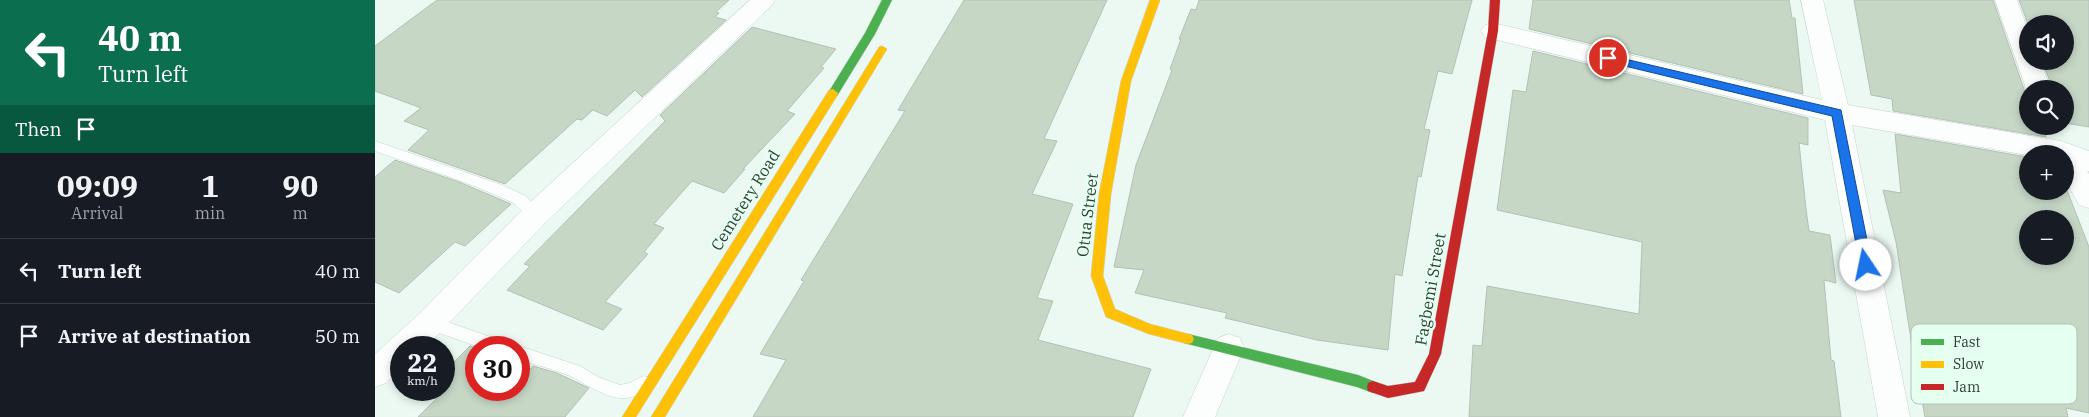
<!DOCTYPE html>
<html lang="en">
<head>
<meta charset="utf-8">
<style>
  :root { --surface:#171b24; --page:#242831; --text:#f1f3f6; --muted:#9ea1a6; --line:#363941 }
  body { margin:0; font-family:"IBM Plex Serif",serif; background:var(--page); color:var(--text); height:100vh; display:flex; flex-direction:column; font-size:19px; white-space:nowrap }
  * { box-sizing:border-box; margin:0 }
  p { font-size:16px; color:var(--muted) }
  .icon { flex:none; width:28px; height:28px; fill:none; stroke:currentColor; stroke-width:2; stroke-linecap:round; stroke-linejoin:round }
  .map { position:relative; flex:1; overflow:hidden }
  .side { display:flex; flex-direction:column; background:var(--surface); width:375px }
  .side>* { flex:none }
  .hud { background:#0b6e4f; color:#fff; overflow:hidden }
  .controls { position:absolute; left:1644px; top:15px; display:grid; gap:10px }
  .controls a { display:grid; place-items:center; width:55px; height:55px; border-radius:50%; background:var(--surface); box-shadow:0 2px 8px #0003; font-size:25px }
  .speed { position:absolute; left:15px; top:336px; display:flex; gap:10px; font-size:25px; font-weight:700; text-align:center }
  .speed>* { display:grid; place-content:center; width:65px; height:65px; border-radius:50%; background:var(--surface); box-shadow:0 2px 8px #0003; line-height:1 }
  .speed small { font-size:12px; font-weight:400 }
  .speed .limit { border:8px solid #d22; background:#fff; color:#111 }
  .pin { position:absolute; display:grid; place-items:center; width:42px; height:42px; color:#fff; margin:-21px; border:2px solid #fff; border-radius:50%; box-shadow:0 1px 5px #0007 }
  .me { position:absolute; width:55px; margin:-28px; rotate:349deg; stroke-linejoin:round; filter:drop-shadow(0 0 4px #0008) }
  .turn { display:flex; align-items:center; gap:18px; height:105px; padding:0 15px; font-size:22px }
  .turn .icon { width:65px; height:65px; stroke-width:2.5 }
  .turn b { display:block; font-size:35px; line-height:42px }
  .then { display:flex; align-items:center; height:48px; padding:0 15px; background:#0003; gap:10px; font-size:19px }
  .eta { display:flex; justify-content:space-evenly; align-items:center; height:85px; text-align:center }
  .eta b { font-size:30px; font-weight:800; line-height:35px }
  ul { padding:0; list-style:none }
  li { display:flex; align-items:center; gap:15px; height:65px; padding:0 15px; border-top:1px solid var(--line) }
  li div { flex:1 }
  li b { display:block; font-size:19px }
  li em { font-style:normal }
  main { display:flex; flex:1; min-height:0 }
  .map>svg:first-child { display:block }
  .building { fill:#c6d7c6; stroke:#b6bfb8; fill-rule:evenodd }
  .lines { fill:none; stroke-linecap:round; stroke-linejoin:round }
  .lane-casing { stroke:#c7d4cd; stroke-width:1 }
  .street-casing { stroke:#c7d4cd; stroke-width:1 }
  .fast-casing { stroke:#c7d4cd; stroke-width:1 }
  .slow-casing { stroke:#c7d4cd; stroke-width:1 }
  .jam-casing { stroke:#c7d4cd; stroke-width:1 }
  .lane { fill:#fcfefd; fill-rule:evenodd }
  .street { fill:#fcfefd; fill-rule:evenodd }
  .fast { fill:#4caf50; fill-rule:evenodd }
  .slow { fill:#ffc107; fill-rule:evenodd }
  .jam { fill:#c62828; fill-rule:evenodd }
  .route { fill:#1a73e8; stroke:#114b97 }
  .labels { text-anchor:middle; stroke-width:5; stroke-linejoin:round; paint-order:stroke }
  .street-label { font-size:16px; fill:#313e37; stroke:#e5fff1 }
  .key { fill:#e5fff1; stroke:#afc5b9; stroke-width:1 }
  .key-label { font-size:14px; fill:#313e37 }
</style>
</head>
<body>
<main>
<section class="side">
<div class="hud">
<div class="turn"><svg class="icon" aria-label="left" viewBox="0 0 24 24"><path d="M17 20v-9H6M10 6l-5 5 5 5"/></svg><div><b>40 m</b>Turn left</div></div>
<div class="then">Then<svg class="icon" aria-label="arrive" viewBox="0 0 24 24"><path d="M6 21V4h12l-3 4 3 4H6"/></svg></div>
</div>
<div class="eta">
<div><b>09:09</b><p>Arrival</p></div>
<div><b>1</b><p>min</p></div>
<div><b>90</b><p>m</p></div>
</div>
<ul>
<li><svg class="icon" aria-label="left" viewBox="0 0 24 24"><path d="M17 20v-9H6M10 6l-5 5 5 5"/></svg><div><b>Turn left</b></div><em>40 m</em></li>
<li><svg class="icon" aria-label="arrive" viewBox="0 0 24 24"><path d="M6 21V4h12l-3 4 3 4H6"/></svg><div><b>Arrive at destination</b></div><em>50 m</em></li>
</ul>
</section>
<div class="map">
<svg width="1714" height="417" viewBox="0 0 1714 417">
  <rect width="100%" height="100%" fill="#ebf9f2"/>
  <path class="building" d="M62 0H354L341 12 344 13 340 17 351 20 267 97 260 90 232 116 218 110 207 120 202 119 130 184 33 150 54 130 29 121 46 108 0 91V46Z
    M589 0H732L669 139 682 141 657 194 698 204 662 298 678 301 663 340 776 369 758 417H378L411 360 385 354 429 281 426 280 530 111 523 110Z
    M824 0H1097L1077 74 1063 71 1049 129 1055 130 1046 177 1043 176 1027 276 1020 274 1013 350 942 340 850 318 852 313 760 293 769 270 739 267 761 165 797 70 795 69 806 39H804L816 9 821 10Z
    M1158 0H1414L1417 18H1420L1428 94 1154 29Z
    M1479 0H1618L1650 92 1652 93V126H1667L1671 137 1518 111 1517 99 1496 95Z
    M1644 0H1714V127L1690 123V89H1678L1667 61H1690V24H1653Z
    M377 27 461 49 446 67 449 68 412 111 420 114 368 169H370L349 193 317 181 279 224 289 228 269 252 273 254 230 302 247 309 228 330 132 290 155 266 149 264 290 121 285 115Z
    M1158 51 1433 118V145L1424 143 1431 209 1434 231 1455 235 1461 283 1449 280 1456 360 1459 361 1466 417H1094L1098 345 1107 346 1112 286 1264 314 1267 242 1122 210 1138 90 1151 92Z
    M1520 134 1652 157V191H1690V185L1714 247V413L1691 408 1693 417H1550L1538 353 1521 242 1508 190 1526 193ZM1652 219H1690V256H1652Z
    M20 160 84 182 136 204 90 246 80 242 24 293 0 282V177Z
    M95 346 101 348V390H144V363L156 369 158 366 182 373 214 388 190 417H43L69 391V372Z"/>
  <g class="lines">
    <g class="lane-casing">
      <path id="lane" d="M0 141 127 185 151 196 167 215 165 219C153 223 145 205 134 201 91 181 45 167 0 151Z
        M55 316 133 343 135 348H107L50 328 48 323 50 318Z
        M144 346 205 366 223 377 245 385 254 383 269 376 275 378 277 383C274 388 271 390 266 393 241 408 217 386 195 376 179 369 161 365 144 360V348H140Z"/>
    </g>
    <g class="street-casing">
      <path id="street" d="M375 0H400L397 5 170 223 50 348H26V369L11 383 0 387V354L44 314 150 207Z
        M1426 0H1448L1473 105 1686 141 1714 151V171H1712L1714 174V208L1704 205 1690 180V154L1652 155 1477 125 1535 417H1503L1450 120 1118 39 1110 37 1106 31 1110 25 1118 23 1447 100Z
        M1620 0H1642L1652 27V61H1665L1676 89H1652V91Z
        M854 334 865 338 869 348 840 417H808L843 338Z"/>
    </g>
    <g class="fast-casing">
      <path id="fast" d="M507 0H517L500 34 462 96H454L453 93 490 33Z
        M813 334 983 375 1003 383 1004 387 1003 391 998 393 982 387 813 344 809 343 807 339 809 335Z"/>
    </g>
    <g class="slow-casing">
      <path id="slow" d="M775 0H785L756 81 736 194 728 276 740 309 775 324 817 335 819 339 817 343 813 344 774 334 731 317 716 276 724 194 746 81Z
        M507 46 512 49 290 417H276L504 47Z
        M458 89 463 93 462 96 261 417H247L454 90Z"/>
    </g>
    <g class="jam-casing">
      <path id="jam" d="M1115 0H1125L1123 31 1066 354 1049 391 1013 398 993 391 992 387 993 383 998 381 1013 386 1040 382 1054 354 1113 31Z"/>
    </g>
    <use href="#lane" class="lane"/>
    <use href="#street" class="street"/>
    <use href="#fast" class="fast"/>
    <use href="#slow" class="slow"/>
    <use href="#jam" class="jam"/>
  </g>
  <path class="route" d="M1233 55 1466 110 1497 265 1495 269H1486L1485 265 1457 116 1229 61V56Z"/>
  <g class="labels">
    <g class="street-label">
      <text transform="translate(370 200) rotate(-58)" y="6">Cemetery Road</text>
      <text transform="translate(712 215) rotate(-83)" y="6">Otua Street</text>
      <text transform="translate(1055 289) rotate(-80)" y="6">Fagbemi Street</text>
    </g>
  </g>
  <rect x="1536" y="324" width="166" height="80" rx="8" class="key"/>
  <rect x="1546" y="339" width="23" height="6" fill="#4caf50"/>
  <rect x="1546" y="361" width="23" height="7" fill="#ffc107"/>
  <rect x="1546" y="384" width="23" height="6" fill="#c62828"/>
  <g class="key-label">
    <text x="1578" y="347">Fast</text>
    <text x="1578" y="369">Slow</text>
    <text x="1578" y="392">Jam</text>
  </g>
</svg>
<div class="controls">
<a><svg class="icon" aria-label="sound" viewBox="0 0 24 24"><path d="M4 9h4l5-4v14l-5-4H4zM17 9q2 3 0 6"/></svg></a>
<a><svg class="icon" aria-label="search" viewBox="0 0 24 24"><circle cx="10" cy="10" r="6"/><path d="M15 15l6 6"/></svg></a>
<a>+</a>
<a>−</a>
</div>
<div class="speed"><div>22<small>km/h</small></div><div class="limit">30</div></div>
<div class="pin" style="left:1233px;top:58px;background:#d93025"><svg class="icon" aria-label="arrive" viewBox="0 0 24 24"><path d="M6 21V4h12l-3 4 3 4H6"/></svg></div>
<svg class="me" style="left:1491px;top:265px" viewBox="-20 -20 40 40"><circle r="19" fill="#fff"/><path d="M0-13L10 11 0 6-10 11z" fill="#1a73e8"/></svg>
</div>
</main>
</body>
</html>
